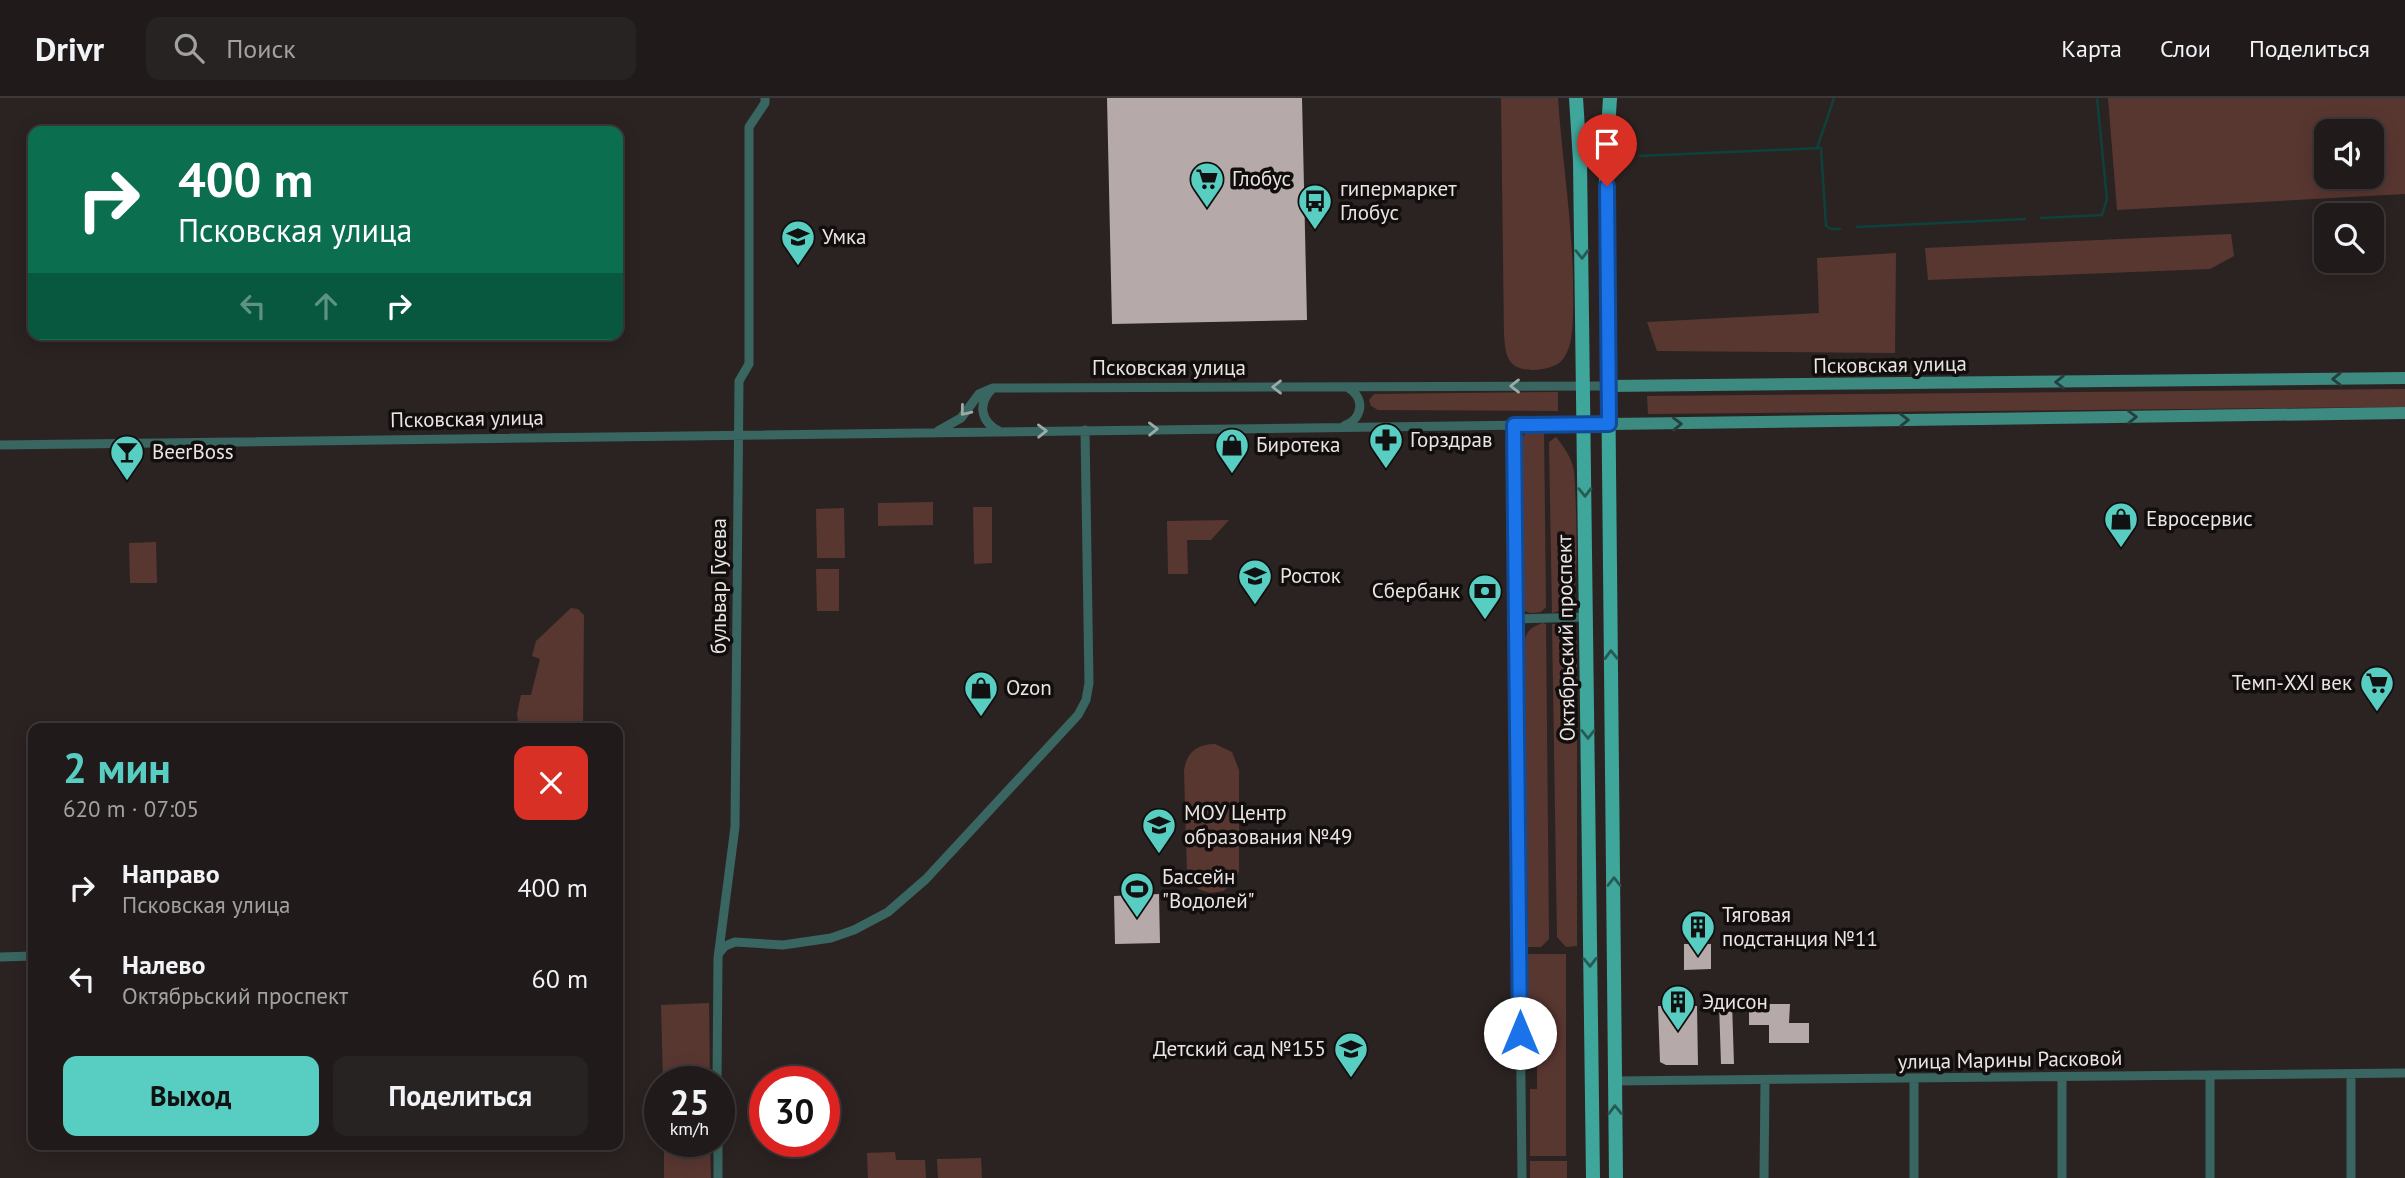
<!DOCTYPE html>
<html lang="ru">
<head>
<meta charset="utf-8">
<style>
  :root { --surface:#201a1a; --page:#282323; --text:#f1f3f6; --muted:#a2a1a2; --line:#3d3839; --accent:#57cec1 }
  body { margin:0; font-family:"PT Sans",sans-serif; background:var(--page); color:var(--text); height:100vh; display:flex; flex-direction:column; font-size:26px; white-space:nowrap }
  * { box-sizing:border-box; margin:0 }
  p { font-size:23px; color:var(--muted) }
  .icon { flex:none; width:38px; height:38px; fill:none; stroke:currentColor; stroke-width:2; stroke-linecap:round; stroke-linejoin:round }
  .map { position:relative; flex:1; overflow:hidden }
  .side { position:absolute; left:28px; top:625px; width:595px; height:427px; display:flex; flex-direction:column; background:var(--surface); border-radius:14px; box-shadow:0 4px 18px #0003,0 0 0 2px var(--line) }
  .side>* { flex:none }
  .hud { position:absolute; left:28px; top:28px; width:595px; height:214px; border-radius:14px; box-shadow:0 4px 18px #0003,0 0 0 2px var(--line); background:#0b6e4f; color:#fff; overflow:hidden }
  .buttons { position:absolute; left:2314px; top:21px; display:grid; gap:14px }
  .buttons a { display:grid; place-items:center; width:70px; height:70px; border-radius:14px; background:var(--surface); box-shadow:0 4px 18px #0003,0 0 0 2px var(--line); font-size:35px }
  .speed { position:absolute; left:644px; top:968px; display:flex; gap:14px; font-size:35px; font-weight:700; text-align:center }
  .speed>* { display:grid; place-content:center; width:91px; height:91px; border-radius:50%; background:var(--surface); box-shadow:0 4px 18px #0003,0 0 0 2px var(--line); line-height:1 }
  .speed small { font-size:18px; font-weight:400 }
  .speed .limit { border:10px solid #d22; background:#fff; color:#111 }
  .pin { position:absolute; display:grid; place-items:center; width:60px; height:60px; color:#fff; margin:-72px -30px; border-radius:50% 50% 50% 0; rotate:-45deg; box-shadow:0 0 7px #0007 }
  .pin .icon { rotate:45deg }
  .me { position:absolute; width:77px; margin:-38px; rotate:0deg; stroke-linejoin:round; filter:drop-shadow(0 0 5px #0008) }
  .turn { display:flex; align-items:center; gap:24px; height:147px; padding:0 35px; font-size:32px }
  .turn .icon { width:91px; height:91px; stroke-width:2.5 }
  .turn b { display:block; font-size:49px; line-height:60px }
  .lanes { display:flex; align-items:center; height:66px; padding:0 35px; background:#0003; justify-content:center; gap:35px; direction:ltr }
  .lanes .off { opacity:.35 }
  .round { display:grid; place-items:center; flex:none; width:74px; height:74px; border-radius:14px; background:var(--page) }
  .summary { display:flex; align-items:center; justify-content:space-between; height:119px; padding:0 35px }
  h1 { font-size:42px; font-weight:700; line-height:52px; color:var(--accent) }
  .button { display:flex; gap:14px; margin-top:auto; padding:14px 35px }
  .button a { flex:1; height:80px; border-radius:14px; background:var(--accent); color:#111; font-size:28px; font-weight:700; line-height:80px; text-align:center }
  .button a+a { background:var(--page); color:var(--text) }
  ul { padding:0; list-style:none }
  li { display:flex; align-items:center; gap:21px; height:91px; padding:0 35px }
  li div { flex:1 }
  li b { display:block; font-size:26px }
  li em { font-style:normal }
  header { display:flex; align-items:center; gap:42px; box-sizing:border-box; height:98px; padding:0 35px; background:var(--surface); border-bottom:2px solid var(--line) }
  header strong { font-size:33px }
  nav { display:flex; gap:38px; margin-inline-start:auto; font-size:24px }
  .search { width:490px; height:63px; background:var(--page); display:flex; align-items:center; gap:18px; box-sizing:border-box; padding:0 24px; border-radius:14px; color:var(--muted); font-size:26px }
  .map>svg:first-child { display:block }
  .green { fill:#593731; fill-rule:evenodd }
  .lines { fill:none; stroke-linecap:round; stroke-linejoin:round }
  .stream { stroke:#0e413c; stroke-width:2.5 }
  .building { fill:#b5aaa9 }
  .minor { stroke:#396660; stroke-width:9 }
  .secondary { stroke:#3d8a81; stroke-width:12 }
  .primary { stroke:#3ea69b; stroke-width:14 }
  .oneway { stroke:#285a54 }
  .oneway2 { stroke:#23403b }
  .oneway3 { stroke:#9aaba8 }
  .route-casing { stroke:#114b97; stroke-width:18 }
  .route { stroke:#1a73e8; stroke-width:12 }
  .labels { text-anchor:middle; stroke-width:7; stroke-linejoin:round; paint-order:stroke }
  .poi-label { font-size:21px; fill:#eae4e3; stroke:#110e0d; text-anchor:start }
  .street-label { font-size:21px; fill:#eae4e3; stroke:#110e0d }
</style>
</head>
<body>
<header>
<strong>Drivr</strong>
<div class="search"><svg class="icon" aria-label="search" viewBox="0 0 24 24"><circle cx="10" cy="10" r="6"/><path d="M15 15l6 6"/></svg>Поиск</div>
<nav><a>Карта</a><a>Слои</a><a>Поделиться</a></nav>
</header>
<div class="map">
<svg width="2405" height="1080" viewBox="0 0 2405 1080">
  <rect width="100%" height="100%" fill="#2b2322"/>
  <path class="green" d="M1501 0H1558C1562 61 1572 121 1573 182 1573 201 1574 222 1571 241 1570 248 1566 260 1559 265 1548 273 1518 276 1510 263 1505 256 1505 246 1504 237Z
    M2108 0H2405V96L2117 112ZM2326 33H2371V79H2326Z
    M2231 136 2234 158 2210 171 1928 182 1925 150Z
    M1896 155 1895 255 1657 253 1647 224 1819 215 1817 160Z
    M2405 291V309L1648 316 1647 298Z
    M1558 294V313L1378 312 1371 308 1369 302 1374 296Z
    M1529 331H1544L1546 509 1541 514C1535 515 1526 517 1523 510L1520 342Z
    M1556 339C1564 349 1572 360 1574 373 1576 394 1579 482 1573 500 1570 510 1560 513 1552 515L1549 344Z
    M933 404V427L878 428V405Z
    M973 409H992V465L974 466Z
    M844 410 845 460H817L816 411Z
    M1229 422 1211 442H1187L1188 476H1168L1167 423Z
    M156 444 157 485H130L129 445Z
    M816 471H839V513H817Z
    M571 510 578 511 584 517 583 630H519L517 616 521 597H531L540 561 532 558 536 543Z
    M1543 525 1546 526 1549 841 1541 849H1528L1524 545C1526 533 1531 529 1543 525Z
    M1552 526C1566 527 1572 530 1577 544V848L1566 849 1557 839Z
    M1215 646 1232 654 1239 672V774L1233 786 1223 793 1210 795 1198 791 1187 775 1184 673C1186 655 1197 646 1215 646Z
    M1527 856H1566V1058H1530V991H1537V916H1528Z
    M709 905 710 983H663L661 907Z
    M664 1043H710L711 1080H664Z
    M895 1054 896 1062H925L926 1080H868L867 1055Z
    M981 1060 982 1080H938L937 1061Z
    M1530 1063H1567V1080H1530Z"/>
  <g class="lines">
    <path class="stream" d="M1817 50 1834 0
      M1640 58 1821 50 1826 128 1831 131H1840
      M2041 120 2102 117 2107 101 2097 0
      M1857 129 2025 121"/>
  </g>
  <path class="building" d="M1107 0H1302L1307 222 1112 226Z
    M1159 796 1160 845 1115 846 1114 798Z
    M1684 846H1711V871L1684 872Z
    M1732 904 1734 966H1721L1719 905Z
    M1749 906H1790L1789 925H1809V945H1769V927H1749Z
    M1658 908H1697L1698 967H1666L1660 964Z"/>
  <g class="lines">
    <path class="minor" d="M992 291C977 306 981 324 999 333
      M1514 327 1522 1080
      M1344 328C1364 320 1365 299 1347 289
      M938 333 961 320 979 296 993 290 1608 288
      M0 347 1609 326
      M1515 521 1587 519
      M719 855 725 848 735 844 783 847 831 840 854 832 888 814 926 781 1078 617 1086 602 1089 585 1085 332
      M0 859 33 858
      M2351 976V1080
      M2210 977V1080
      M2062 979V1080
      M1914 980V1080
      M1615 983 2405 975
      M717 984 718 860 735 729 739 283 749 266V29L765 5V0
      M718 1043V1080
      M1764 1080 1765 982"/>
    <path class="secondary" d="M1608 288 2405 280
      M1609 326 2405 315"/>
    <path class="primary" d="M1576 0 1580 63 1593 1080
      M1610 0 1606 63 1616 1080"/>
  </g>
  <defs><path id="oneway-chevron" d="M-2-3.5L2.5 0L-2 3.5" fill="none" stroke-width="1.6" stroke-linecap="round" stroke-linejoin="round" transform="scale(1.75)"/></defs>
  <g class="oneway">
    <use href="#oneway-chevron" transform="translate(1582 156) rotate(89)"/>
    <use href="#oneway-chevron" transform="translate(1585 394) rotate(89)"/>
    <use href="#oneway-chevron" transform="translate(1611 557) rotate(-91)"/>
    <use href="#oneway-chevron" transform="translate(1588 636) rotate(90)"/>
    <use href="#oneway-chevron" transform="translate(1614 784) rotate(-90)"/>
    <use href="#oneway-chevron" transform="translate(1590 864) rotate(89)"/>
    <use href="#oneway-chevron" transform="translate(1615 1012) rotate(-91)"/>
  </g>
  <g class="oneway2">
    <use href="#oneway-chevron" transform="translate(2337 281) rotate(179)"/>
    <use href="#oneway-chevron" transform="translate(2060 284) rotate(179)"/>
    <use href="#oneway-chevron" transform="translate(2132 319) rotate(-1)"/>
    <use href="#oneway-chevron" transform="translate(1904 322) rotate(-1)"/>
    <use href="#oneway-chevron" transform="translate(1677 326) rotate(-1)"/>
  </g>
  <g class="oneway3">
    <use href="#oneway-chevron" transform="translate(1515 288) rotate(180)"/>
    <use href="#oneway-chevron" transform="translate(1277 289) rotate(180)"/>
    <use href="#oneway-chevron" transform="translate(965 313) rotate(129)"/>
    <use href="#oneway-chevron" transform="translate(1153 331) rotate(-1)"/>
    <use href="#oneway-chevron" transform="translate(1042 333) rotate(-1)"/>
  </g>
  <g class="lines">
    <g class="route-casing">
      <path id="route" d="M1520 935 1514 327 1609 326 1607 88"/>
    </g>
    <use href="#route" class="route"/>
  </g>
  <defs>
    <g id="supermarket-pin" transform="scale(1.75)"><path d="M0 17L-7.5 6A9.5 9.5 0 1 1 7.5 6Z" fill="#57cec1" stroke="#110e0d"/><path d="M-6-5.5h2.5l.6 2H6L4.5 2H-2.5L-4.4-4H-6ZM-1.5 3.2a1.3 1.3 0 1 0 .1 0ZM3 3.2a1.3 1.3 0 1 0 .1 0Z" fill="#111"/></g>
    <g id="bus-pin" transform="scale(1.75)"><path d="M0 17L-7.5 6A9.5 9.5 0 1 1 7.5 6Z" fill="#57cec1" stroke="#110e0d"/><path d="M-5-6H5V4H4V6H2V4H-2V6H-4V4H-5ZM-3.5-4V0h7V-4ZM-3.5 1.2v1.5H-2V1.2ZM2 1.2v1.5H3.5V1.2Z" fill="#111"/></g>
    <g id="school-pin" transform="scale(1.75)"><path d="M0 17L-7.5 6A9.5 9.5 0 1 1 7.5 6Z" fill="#57cec1" stroke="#110e0d"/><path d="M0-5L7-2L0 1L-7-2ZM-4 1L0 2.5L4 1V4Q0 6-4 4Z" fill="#111"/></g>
    <g id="pharmacy-pin" transform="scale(1.75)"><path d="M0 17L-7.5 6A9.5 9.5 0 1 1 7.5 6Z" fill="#57cec1" stroke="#110e0d"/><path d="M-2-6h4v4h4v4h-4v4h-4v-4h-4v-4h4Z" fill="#111"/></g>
    <g id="shop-pin" transform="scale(1.75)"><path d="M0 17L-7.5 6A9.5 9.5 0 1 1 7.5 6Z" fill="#57cec1" stroke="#110e0d"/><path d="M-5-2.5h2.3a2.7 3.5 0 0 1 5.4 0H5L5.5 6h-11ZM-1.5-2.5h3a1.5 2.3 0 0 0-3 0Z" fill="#111"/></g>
    <g id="bar-pin" transform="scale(1.75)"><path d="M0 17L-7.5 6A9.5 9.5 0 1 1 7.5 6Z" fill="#57cec1" stroke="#110e0d"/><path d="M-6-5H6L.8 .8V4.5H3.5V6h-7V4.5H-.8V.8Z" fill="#111"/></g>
    <g id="bank-pin" transform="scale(1.75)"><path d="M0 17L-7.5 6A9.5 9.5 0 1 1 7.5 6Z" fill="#57cec1" stroke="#110e0d"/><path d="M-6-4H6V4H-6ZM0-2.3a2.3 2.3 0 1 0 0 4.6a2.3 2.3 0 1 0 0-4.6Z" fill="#111"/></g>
    <g id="stadium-pin" transform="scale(1.75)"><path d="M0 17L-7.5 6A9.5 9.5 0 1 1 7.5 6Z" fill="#57cec1" stroke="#110e0d"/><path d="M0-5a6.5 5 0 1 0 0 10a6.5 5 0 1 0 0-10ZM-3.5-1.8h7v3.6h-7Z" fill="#111"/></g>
    <g id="building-pin" transform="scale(1.75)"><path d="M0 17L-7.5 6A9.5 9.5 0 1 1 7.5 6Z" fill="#57cec1" stroke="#110e0d"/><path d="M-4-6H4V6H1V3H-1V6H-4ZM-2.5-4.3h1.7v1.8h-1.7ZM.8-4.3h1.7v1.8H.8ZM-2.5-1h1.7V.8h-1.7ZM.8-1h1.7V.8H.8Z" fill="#111"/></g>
  </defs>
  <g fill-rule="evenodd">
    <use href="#supermarket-pin" x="1207" y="81"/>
    <use href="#bus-pin" x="1315" y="103"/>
    <use href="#school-pin" x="798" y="139"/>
    <use href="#pharmacy-pin" x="1386" y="342"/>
    <use href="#shop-pin" x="1232" y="347"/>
    <use href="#bar-pin" x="127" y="354"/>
    <use href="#shop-pin" x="2121" y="421"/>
    <use href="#school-pin" x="1255" y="478"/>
    <use href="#bank-pin" x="1485" y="493"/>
    <use href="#supermarket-pin" x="2377" y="585"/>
    <use href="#shop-pin" x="981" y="590"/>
    <use href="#school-pin" x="1159" y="727"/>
    <use href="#stadium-pin" x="1137" y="791"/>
    <use href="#building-pin" x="1698" y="829"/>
    <use href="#building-pin" x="1678" y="904"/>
    <use href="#school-pin" x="1351" y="951"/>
  </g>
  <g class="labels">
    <g class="poi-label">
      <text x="1232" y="88">Глобус</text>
      <text x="1340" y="98">гипермаркет<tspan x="1340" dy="24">Глобус</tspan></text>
      <text x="822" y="146">Умка</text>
      <text x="1410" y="349">Горздрав</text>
      <text x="1256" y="354">Биротека</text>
      <text x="152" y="361">BeerBoss</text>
      <text x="2146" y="428">Евросервис</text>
      <text x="1280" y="485">Росток</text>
      <text x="1460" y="500" text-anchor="end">Сбербанк</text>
      <text x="2352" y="592" text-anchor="end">Темп-XXI век</text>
      <text x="1006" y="597">Ozon</text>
      <text x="1184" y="722">МОУ Центр<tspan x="1184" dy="24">образования №49</tspan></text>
      <text x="1162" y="786">Бассейн<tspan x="1162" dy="24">"Водолей"</tspan></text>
      <text x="1722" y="824">Тяговая<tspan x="1722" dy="24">подстанция №11</tspan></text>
      <text x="1702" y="911">Эдисон</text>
      <text x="1326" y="958" text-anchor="end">Детский сад №155</text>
    </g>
    <g class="street-label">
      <text transform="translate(1890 267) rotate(-1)" y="7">Псковская улица</text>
      <text x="1169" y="277">Псковская улица</text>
      <text transform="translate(467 321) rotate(-1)" y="7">Псковская улица</text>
      <text transform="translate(719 488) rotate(-90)" y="7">бульвар Гусева</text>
      <text transform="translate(1566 540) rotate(-91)" y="7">Октябрьский проспект</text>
      <text transform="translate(2010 962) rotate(-1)" y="7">улица Марины Расковой</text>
    </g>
  </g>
</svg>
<div class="buttons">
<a><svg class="icon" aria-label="sound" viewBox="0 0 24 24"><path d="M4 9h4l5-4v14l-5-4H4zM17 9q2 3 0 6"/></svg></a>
<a><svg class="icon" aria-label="search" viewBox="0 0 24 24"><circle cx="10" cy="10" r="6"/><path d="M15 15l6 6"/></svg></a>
</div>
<div class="speed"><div>25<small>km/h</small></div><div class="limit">30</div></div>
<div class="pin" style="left:1607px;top:88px;background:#d93025"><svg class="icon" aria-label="arrive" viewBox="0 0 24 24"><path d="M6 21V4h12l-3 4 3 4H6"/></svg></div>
<svg class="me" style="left:1520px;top:935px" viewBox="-20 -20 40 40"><circle r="19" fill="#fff"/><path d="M0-13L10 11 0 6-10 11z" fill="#1a73e8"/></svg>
<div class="hud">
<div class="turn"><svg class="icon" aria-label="right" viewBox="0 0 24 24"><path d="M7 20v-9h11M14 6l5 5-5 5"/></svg><div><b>400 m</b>Псковская улица</div></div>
<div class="lanes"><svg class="icon off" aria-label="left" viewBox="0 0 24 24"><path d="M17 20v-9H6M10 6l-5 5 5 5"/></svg><svg class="icon off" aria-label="ahead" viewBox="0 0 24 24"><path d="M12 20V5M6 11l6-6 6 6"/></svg><svg class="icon" aria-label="right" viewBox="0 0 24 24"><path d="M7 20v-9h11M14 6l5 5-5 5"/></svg></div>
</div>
<section class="side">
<div class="summary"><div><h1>2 мин</h1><p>620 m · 07:05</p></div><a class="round" style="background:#d93025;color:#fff"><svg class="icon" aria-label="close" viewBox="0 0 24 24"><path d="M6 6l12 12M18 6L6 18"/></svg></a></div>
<ul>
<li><svg class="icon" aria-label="right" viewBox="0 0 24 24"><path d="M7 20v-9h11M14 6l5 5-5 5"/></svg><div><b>Направо</b><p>Псковская улица</p></div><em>400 m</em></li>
<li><svg class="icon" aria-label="left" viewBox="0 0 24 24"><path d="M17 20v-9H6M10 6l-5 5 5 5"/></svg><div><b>Налево</b><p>Октябрьский проспект</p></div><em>60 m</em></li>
</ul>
<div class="button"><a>Выход</a><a>Поделиться</a></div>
</section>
</div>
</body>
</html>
